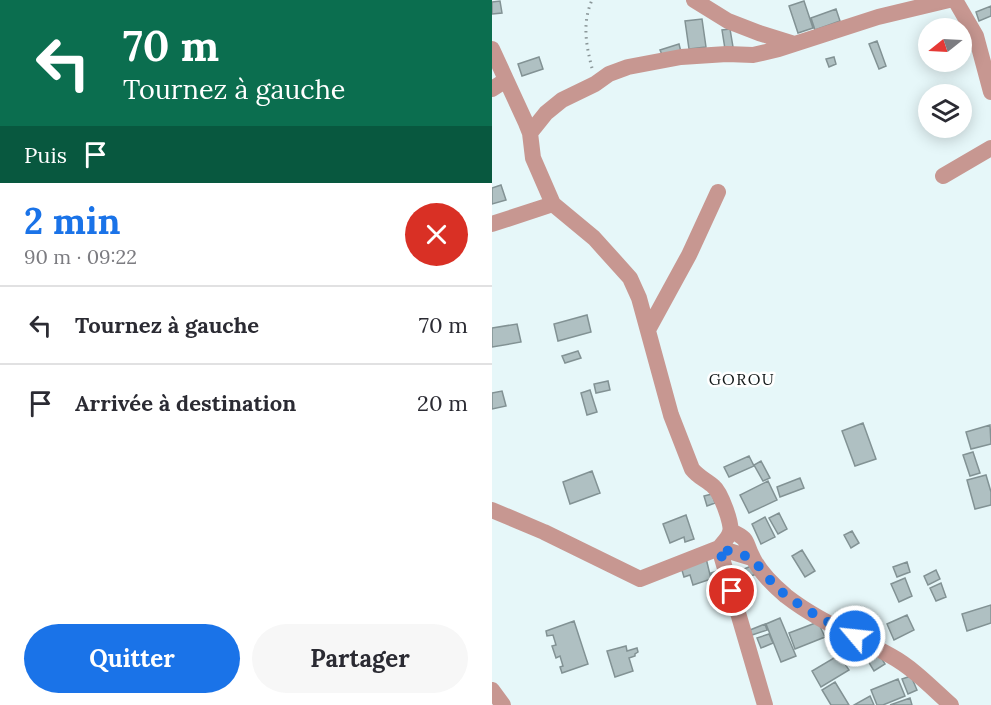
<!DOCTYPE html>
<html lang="fr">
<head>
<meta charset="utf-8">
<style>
  :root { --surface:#fff; --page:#f7f7f7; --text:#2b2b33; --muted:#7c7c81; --line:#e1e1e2; --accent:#1a73e8 }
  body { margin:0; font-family:Lora,serif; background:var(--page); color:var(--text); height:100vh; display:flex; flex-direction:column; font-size:22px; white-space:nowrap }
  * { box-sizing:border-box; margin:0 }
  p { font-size:20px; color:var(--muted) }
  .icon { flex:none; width:33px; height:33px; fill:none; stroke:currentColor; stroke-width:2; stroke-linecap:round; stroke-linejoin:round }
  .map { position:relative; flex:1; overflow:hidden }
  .panel { display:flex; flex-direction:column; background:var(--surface); width:492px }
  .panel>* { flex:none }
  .top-card { background:#0b6e4f; color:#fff; overflow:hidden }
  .needle { width:39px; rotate:252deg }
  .fabs { position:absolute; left:426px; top:18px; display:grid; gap:12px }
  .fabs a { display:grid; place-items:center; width:54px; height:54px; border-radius:50%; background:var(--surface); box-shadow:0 3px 15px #0003; font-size:30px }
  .pin { position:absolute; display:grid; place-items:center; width:51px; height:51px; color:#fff; margin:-26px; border:3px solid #fff; border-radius:50%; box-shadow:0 2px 6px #0007 }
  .me { position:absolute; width:66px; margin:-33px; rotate:298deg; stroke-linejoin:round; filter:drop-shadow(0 0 4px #0008) }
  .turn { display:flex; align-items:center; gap:21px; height:126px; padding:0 24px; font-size:27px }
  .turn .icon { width:78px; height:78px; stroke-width:2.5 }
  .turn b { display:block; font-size:42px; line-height:51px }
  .then { display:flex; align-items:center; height:57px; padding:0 24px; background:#0003; gap:12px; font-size:22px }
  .round { display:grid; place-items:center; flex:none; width:63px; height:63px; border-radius:32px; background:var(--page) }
  .head { display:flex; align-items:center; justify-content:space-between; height:102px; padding:0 24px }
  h1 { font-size:36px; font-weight:800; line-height:45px; color:var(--accent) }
  .action { display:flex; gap:12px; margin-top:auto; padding:12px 24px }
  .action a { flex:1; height:69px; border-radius:36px; background:var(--accent); color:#fff; font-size:24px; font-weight:800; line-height:69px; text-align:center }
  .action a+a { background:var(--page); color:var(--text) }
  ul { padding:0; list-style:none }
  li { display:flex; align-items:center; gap:18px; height:78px; padding:0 24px; border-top:2px solid var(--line) }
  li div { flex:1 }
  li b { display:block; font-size:22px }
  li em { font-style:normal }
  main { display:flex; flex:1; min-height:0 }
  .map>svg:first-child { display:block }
  .building { fill:#afc0c2; stroke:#829294; stroke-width:1.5 }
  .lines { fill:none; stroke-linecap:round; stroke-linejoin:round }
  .path { stroke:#8a9698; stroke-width:3; stroke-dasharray:1.5 4.5; stroke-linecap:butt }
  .minor { stroke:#c79791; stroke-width:16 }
  .route { stroke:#1a73e8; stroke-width:10; stroke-dasharray:0 18 }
  .labels { text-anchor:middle; stroke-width:5; stroke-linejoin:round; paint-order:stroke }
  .neighbourhood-label { font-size:16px; letter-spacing:1.5px; fill:#13191a; stroke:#fff }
</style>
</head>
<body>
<main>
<section class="panel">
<div class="top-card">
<div class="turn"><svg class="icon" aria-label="left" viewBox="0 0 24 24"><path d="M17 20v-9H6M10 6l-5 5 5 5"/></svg><div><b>70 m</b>Tournez à gauche</div></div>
<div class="then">Puis<svg class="icon" aria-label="arrive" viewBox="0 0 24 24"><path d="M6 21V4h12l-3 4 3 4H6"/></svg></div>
</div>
<div class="head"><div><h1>2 min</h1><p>90 m · 09:22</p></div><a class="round" style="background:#d93025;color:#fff"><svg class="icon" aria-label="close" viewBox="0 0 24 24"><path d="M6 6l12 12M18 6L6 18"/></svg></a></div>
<ul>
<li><svg class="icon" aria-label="left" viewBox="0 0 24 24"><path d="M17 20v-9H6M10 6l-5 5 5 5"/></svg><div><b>Tournez à gauche</b></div><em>70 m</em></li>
<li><svg class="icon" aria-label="arrive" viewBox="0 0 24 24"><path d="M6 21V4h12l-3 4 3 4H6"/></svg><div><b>Arrivée à destination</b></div><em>20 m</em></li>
</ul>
<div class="action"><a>Quitter</a><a>Partager</a></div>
</section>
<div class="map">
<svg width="499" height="705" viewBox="0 0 499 705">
  <rect width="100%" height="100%" fill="#e6f7f9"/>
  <path class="building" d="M8 1 10 13 0 14V2Z
    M312 1 321 28 306 33 297 6Z
    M499 6V16L487 21 484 12Z
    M344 9 348 21 323 30 319 18Z
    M210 19 214 47 197 49 193 21Z
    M238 29 241 47 233 49 230 30Z
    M385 41 394 66 387 69 377 44Z
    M187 44 189 52 171 57 168 50Z
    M47 57 51 69 30 76 26 64Z
    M342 57 344 64 337 67 334 59Z
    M9 185 14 200 0 204V188Z
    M95 315 99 332 66 341 62 324Z
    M25 324 29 342 0 347V328Z
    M86 351 89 358 73 363 70 356Z
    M116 381 118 390 104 393 102 384Z
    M98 390 105 412 95 415 89 393Z
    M10 391 14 406 0 409V393Z
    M371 423 384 459 363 466 350 431Z
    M498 425 499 444 479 449 474 432Z
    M481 452 488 473 478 476 471 455Z
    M257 456 262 466 237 477 232 467Z
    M269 461 278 478 271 481 262 465Z
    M100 471 108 493 78 504 71 482Z
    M494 475 499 492V505L483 509 475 480Z
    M308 478 312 488 288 497 285 487Z
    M276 481 285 500 257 513 248 495Z
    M220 494 223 503 215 506 212 496Z
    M287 513 295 529 286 534 277 518Z
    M194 515 202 539 193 542 192 537 178 543 171 524Z
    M273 517 283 537 269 544 260 524Z
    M360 531 367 543 359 548 352 535Z
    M310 550 323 571 313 577 300 556Z
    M214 558 219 579 201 585 198 575 192 577 189 567Z
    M415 562 418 572 405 577 401 567Z
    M262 565 265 574 255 577 252 569Z
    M231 569 235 583 223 587 219 573Z
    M444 570 448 579 436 585 432 576Z
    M413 578 420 596 407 602 399 584Z
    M449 583 454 597 444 601 438 588Z
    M499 605V623L475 631 470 614Z
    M415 615 422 630 402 640 395 624Z
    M288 618 304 656 289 662 274 624Z
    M382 618 387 631 380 633 376 620Z
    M82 621 96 664 70 673 68 667 71 666 68 656 64 658 60 646 64 645 61 635 55 636 54 631Z
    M326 622 333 637 303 649 297 633Z
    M273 624 275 630 260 635 258 630Z
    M277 634 281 643 269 648 265 638Z
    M134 646 135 651 145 648 146 652 143 654V656L137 658 141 671 123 677 115 651Z
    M387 654 393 664 382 671 376 661Z
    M347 655 357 670 329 687 320 671Z
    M419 676 425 690 416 694 410 679Z
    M406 679 413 696 391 705H385L379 690Z
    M343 682 357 705H339L330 690Z
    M378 696 382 705H362Z
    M418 698 420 705H398Z"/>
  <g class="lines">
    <path class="path" d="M100 68C94 45 90 23 100 0"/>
    <path class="minor" d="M202 0 236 21 267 33 302 44
      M463 0 484 36 499 92
      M0 49 34 123 38 133 41 158 61 204 102 238 138 278 147 298 179 415 200 469C207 478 215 480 222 487 228 492 241 524 238 532 237 537 231 543 227 548L260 558
      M0 89 14 80
      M38 133 54 113 70 100 103 84 117 74 136 67 189 57 235 54 261 55 287 49 386 17 457 0
      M451 176 499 148
      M0 224 61 204
      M156 330 197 255 226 192
      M0 510 52 532 148 579 227 548 273 705
      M239 531C259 540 252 542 261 558 268 572 282 586 294 596 326 621 364 636 399 656 421 668 440 688 459 705
      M0 690 11 705"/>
  </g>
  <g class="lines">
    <path class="route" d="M240 591 227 548 260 558 276 578 294 596 325 616 363 636"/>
  </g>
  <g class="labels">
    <g class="neighbourhood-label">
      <text x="250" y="385">GOROU</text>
    </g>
  </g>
</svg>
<div class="fabs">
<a><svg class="needle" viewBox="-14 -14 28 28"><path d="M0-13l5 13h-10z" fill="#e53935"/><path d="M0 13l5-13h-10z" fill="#7c7c81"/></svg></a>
<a><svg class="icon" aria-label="layers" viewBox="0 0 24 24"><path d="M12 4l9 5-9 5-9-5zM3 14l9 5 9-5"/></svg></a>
</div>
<div class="pin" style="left:240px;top:591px;background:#d93025"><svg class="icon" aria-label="arrive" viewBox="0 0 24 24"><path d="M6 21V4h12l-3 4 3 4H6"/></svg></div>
<svg class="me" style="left:363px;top:636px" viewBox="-20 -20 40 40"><circle r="17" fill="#1a73e8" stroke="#fff" stroke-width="3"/><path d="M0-11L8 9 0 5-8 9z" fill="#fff"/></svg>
</div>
</main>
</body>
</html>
